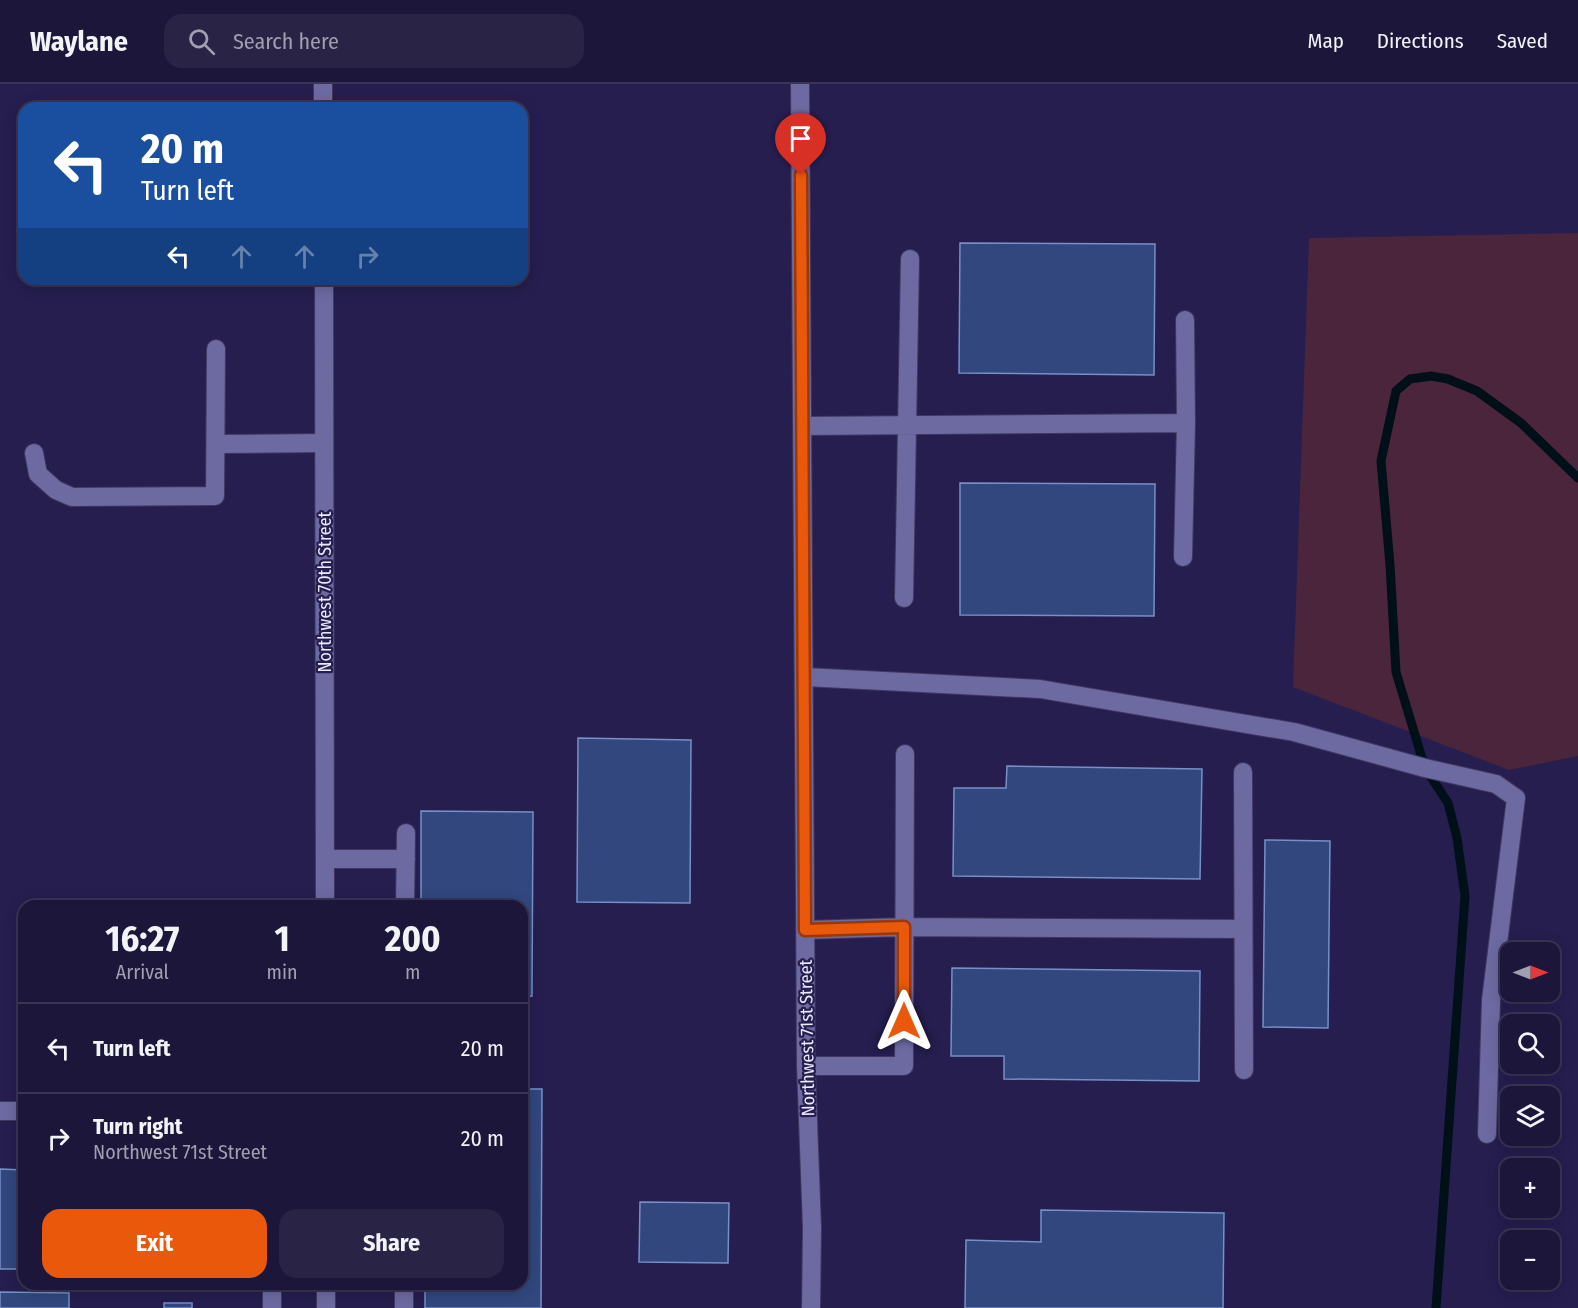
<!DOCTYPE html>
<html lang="en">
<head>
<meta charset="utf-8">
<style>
  :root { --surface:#1c163b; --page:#292346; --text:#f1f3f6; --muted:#a09faf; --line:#3a3555; --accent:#ea580c }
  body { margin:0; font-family:"Fira Sans Condensed",sans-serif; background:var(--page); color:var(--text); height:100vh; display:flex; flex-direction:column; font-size:22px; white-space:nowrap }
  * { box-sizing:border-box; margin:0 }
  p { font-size:20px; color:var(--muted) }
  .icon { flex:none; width:33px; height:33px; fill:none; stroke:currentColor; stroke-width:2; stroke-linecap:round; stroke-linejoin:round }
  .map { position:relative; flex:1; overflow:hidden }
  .sheet { position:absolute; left:18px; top:816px; width:510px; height:390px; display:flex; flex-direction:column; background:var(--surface); border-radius:18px; box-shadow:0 3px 15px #0003,0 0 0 2px var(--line) }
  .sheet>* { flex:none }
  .banner { position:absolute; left:18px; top:18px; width:510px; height:183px; border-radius:18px; box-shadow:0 3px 15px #0003,0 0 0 2px var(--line); background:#1a4fa0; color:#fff; overflow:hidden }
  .needle { width:39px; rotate:90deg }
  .tools { position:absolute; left:1500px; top:858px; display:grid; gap:12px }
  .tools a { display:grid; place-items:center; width:60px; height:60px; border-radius:12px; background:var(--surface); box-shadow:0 3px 15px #0003,0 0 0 2px var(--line); font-size:30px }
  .pin { position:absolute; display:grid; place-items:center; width:51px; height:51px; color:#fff; margin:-62px -26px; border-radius:50% 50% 50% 0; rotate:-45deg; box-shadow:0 0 6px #0007 }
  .pin .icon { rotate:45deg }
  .me { position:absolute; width:66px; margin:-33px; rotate:0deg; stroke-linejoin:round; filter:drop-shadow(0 0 4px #0008) }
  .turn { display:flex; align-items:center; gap:21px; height:126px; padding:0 24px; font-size:27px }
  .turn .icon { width:78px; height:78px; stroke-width:2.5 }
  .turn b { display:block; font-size:42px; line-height:51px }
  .lanes { display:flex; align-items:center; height:57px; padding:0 24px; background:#0003; justify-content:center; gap:30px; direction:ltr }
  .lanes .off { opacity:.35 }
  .eta { display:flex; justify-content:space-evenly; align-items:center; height:102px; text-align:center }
  .eta b { font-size:36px; font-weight:700; line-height:42px }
  .button { display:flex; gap:12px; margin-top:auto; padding:12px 24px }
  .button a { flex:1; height:69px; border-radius:18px; background:var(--accent); color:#fff; font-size:24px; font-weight:700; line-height:69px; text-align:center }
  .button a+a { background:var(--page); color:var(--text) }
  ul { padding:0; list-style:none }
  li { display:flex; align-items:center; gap:18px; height:90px; padding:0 24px; border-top:2px solid var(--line) }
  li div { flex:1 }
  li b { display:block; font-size:22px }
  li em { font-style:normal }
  header { display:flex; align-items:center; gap:36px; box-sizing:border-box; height:84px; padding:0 30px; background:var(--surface); border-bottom:2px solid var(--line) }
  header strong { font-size:28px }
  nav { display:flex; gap:33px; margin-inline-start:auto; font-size:21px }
  .search { width:420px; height:54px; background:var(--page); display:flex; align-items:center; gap:15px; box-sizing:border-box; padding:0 21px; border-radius:18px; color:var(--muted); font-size:22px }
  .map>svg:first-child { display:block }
  .green { fill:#4b253b }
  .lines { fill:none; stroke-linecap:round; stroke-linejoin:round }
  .stream { stroke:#001019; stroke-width:9 }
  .building { fill:#31477d; stroke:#7790c7; stroke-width:1.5 }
  .lane-casing { stroke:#403760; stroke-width:20 }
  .street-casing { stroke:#403760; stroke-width:20 }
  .lane { stroke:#6d6aa2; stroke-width:18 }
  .street { stroke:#6d6aa2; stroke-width:18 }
  .route-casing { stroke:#983908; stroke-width:15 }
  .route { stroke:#ea580c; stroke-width:10 }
  .labels { text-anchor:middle; stroke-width:4.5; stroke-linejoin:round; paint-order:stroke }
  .street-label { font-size:18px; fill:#eaeafe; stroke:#251e4f }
</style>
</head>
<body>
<header>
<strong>Waylane</strong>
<div class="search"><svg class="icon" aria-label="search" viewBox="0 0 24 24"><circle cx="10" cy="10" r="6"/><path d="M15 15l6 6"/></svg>Search here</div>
<nav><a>Map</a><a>Directions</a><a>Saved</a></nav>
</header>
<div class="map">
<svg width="1578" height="1224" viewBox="0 0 1578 1224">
  <rect width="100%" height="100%" fill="#251e4f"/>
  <path class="green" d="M1578 149V672L1509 686 1293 603 1309 154Z"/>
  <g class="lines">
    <path class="stream" d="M1436 1224 1465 812 1457 754 1448 719 1425 684 1396 588 1390 481 1381 377 1396 307 1410 295 1431 292 1448 295 1477 307 1521 339 1578 394"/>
  </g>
  <path class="building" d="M960 159 1155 160 1154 291 959 289Z
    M960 399 1155 400 1154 532 960 531Z
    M578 654 691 656 690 819 577 818Z
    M1007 682 1202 685 1200 795 953 792 954 704H1006Z
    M421 727 533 728 532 912 522 913V822H421Z
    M1265 756 1330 757 1328 944 1263 943Z
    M952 884 1200 887 1199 997 1004 995V972H951Z
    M522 1005H542L541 1224H425V1200H522Z
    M0 1085 24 1086V1185H0Z
    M640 1118 729 1119 728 1179 639 1178Z
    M1041 1126 1224 1129 1223 1224H965L966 1156 1041 1158Z
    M0 1208 69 1209V1224H0Z
    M164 1219H192V1224H164Z"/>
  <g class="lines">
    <g class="lane-casing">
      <path id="lane" d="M800 0 806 982 812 1144
        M803 342 1186 339 1185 236
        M216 360 324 359
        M34 369 38 390 56 406 72 413 215 412 216 265
        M1183 473 1186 339
        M904 514 910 175
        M805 593 1040 605 1294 648 1425 684 1496 700 1516 714 1491 916 1487 1050
        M1243 688 1244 986
        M325 775H406
        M405 822 406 749
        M805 846 904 843 1243 845
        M806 982H904L905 670
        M0 1027H24
        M272 1224V1200
        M404 1224V1200"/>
    </g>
    <g class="street-casing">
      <path id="street" d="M323 0V24
        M324 195 325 822
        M326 1200V1224
        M811 1224 812 1144"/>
    </g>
    <use href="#lane" class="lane"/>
    <use href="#street" class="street"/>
  </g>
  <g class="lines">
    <g class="route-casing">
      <path id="route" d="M801 91 805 846 904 843V937"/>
    </g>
    <use href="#route" class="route"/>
  </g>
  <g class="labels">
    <g class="street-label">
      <text transform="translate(325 508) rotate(-90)" y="6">Northwest 70th Street</text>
      <text transform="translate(807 954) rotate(-91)" y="6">Northwest 71st Street</text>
    </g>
  </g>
</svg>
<div class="tools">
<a><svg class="needle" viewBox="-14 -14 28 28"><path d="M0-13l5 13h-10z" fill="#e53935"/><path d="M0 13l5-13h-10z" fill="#a09faf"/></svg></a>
<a><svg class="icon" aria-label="search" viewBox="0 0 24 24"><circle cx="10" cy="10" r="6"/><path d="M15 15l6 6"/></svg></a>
<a><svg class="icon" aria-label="layers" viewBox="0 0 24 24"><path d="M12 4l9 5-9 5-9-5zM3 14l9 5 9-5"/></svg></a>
<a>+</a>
<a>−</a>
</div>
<div class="pin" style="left:801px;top:91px;background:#d93025"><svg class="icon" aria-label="arrive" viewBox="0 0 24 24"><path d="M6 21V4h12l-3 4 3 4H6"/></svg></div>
<svg class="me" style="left:904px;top:937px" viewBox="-20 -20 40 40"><path d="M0-17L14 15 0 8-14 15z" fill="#ea580c" stroke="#fff" stroke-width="4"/></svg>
<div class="banner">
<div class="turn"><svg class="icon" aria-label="left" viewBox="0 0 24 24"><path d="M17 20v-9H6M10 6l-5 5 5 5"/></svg><div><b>20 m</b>Turn left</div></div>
<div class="lanes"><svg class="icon" aria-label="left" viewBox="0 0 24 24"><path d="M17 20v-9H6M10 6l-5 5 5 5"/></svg><svg class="icon off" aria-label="ahead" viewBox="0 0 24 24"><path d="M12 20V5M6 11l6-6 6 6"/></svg><svg class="icon off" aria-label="ahead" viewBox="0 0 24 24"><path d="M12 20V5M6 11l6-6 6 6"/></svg><svg class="icon off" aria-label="right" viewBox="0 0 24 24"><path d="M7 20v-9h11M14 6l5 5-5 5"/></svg></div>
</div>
<section class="sheet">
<div class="eta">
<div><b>16:27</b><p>Arrival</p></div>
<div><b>1</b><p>min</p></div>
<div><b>200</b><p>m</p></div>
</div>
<ul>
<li><svg class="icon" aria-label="left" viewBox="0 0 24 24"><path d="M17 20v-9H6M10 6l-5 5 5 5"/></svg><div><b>Turn left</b></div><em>20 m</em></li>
<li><svg class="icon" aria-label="right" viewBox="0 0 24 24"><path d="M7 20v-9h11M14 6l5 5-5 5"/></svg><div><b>Turn right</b><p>Northwest 71st Street</p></div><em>20 m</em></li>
</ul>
<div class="button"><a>Exit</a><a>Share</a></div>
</section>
</div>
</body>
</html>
